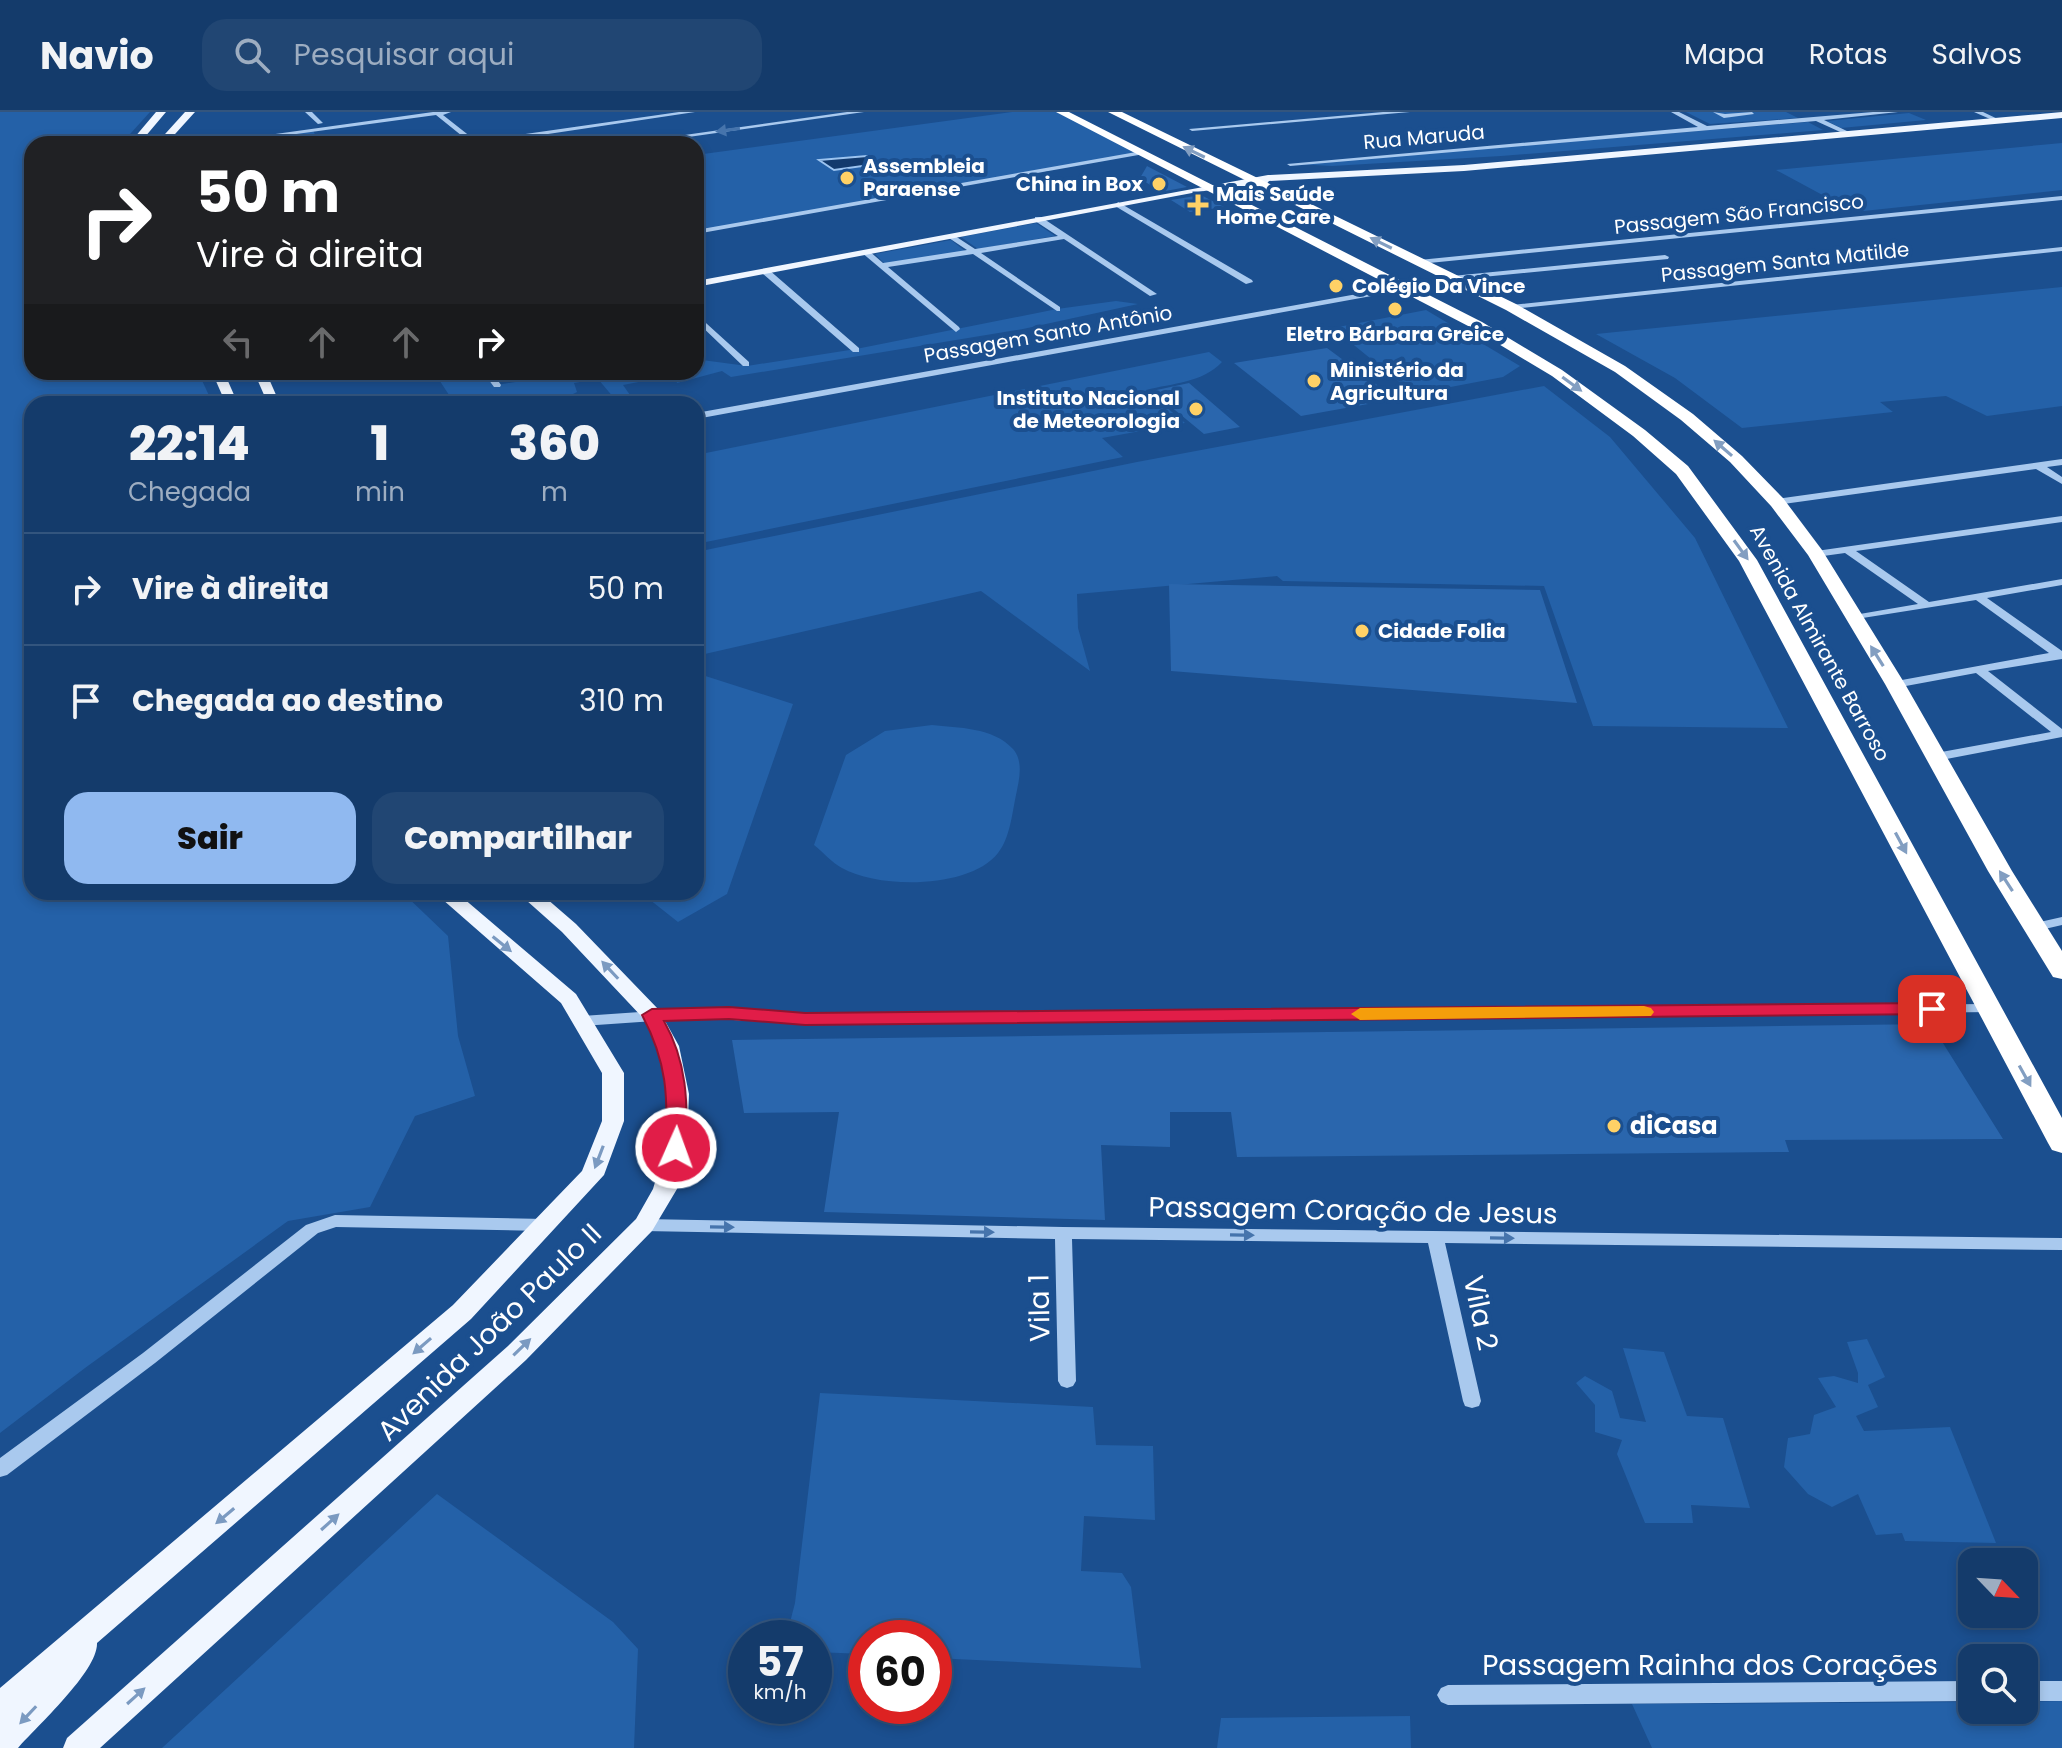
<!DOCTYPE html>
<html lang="pt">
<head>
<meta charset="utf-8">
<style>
  :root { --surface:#143b6b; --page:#214673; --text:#f1f3f6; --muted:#9dadc1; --line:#33557e; --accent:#90b9f0 }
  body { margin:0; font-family:Poppins,sans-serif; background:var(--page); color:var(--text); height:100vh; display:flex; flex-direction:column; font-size:30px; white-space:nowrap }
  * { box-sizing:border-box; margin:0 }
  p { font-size:26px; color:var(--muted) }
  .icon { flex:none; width:44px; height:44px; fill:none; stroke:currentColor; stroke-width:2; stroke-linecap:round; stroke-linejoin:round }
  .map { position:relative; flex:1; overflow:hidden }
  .drawer { position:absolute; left:24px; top:284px; width:680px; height:504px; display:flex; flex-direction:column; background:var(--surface); border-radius:24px; box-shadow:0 4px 12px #0003,0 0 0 2px var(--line) }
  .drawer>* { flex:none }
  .top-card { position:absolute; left:24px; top:24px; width:680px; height:244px; border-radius:24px; box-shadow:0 4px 12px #0003,0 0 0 2px var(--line); background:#202124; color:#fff; overflow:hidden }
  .needle { width:52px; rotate:115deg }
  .controls { position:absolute; left:1958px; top:1436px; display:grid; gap:16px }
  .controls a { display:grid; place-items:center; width:80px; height:80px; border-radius:16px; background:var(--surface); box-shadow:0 4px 12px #0003,0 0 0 2px var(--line); font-size:40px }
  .speed { position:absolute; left:728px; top:1508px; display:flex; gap:16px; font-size:40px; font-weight:700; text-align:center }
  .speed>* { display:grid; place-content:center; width:104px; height:104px; border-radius:50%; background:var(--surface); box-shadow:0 4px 12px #0003,0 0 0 2px var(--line); line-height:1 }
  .speed small { font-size:20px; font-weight:400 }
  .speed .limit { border:12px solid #d22; background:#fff; color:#111 }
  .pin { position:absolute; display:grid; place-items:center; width:68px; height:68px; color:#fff; margin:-34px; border-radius:16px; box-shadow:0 4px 12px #0006 }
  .me { position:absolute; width:88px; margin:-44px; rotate:2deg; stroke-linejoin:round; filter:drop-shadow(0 0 6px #0008) }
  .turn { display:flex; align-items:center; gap:28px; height:168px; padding:0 40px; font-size:36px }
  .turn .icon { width:104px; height:104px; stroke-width:2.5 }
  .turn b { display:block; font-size:56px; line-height:68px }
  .lanes { display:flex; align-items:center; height:76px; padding:0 40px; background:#0003; justify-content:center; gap:40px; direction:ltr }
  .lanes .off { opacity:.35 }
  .eta { display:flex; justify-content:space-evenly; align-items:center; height:136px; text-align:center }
  .eta b { font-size:48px; font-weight:800; line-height:56px }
  .action { display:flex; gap:16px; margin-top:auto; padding:16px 40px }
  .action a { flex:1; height:92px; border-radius:24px; background:var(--accent); color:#111; font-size:32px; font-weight:800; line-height:92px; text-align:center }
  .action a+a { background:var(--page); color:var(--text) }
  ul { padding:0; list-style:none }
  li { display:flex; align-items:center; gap:24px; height:112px; padding:0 40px; border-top:2px solid var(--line) }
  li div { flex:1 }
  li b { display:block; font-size:30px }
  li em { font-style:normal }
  header { display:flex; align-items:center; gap:48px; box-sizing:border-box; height:112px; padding:0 40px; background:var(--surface); border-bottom:2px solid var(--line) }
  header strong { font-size:38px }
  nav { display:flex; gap:44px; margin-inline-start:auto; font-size:28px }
  .search { width:560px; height:72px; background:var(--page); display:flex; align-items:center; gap:20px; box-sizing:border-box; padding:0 28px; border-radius:24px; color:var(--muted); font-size:30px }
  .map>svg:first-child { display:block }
  .green { fill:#2461a8 }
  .water { fill:#123a6d; stroke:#9cc4f0; stroke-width:2 }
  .building { fill:#2a66ad }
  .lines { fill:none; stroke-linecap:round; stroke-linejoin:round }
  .minor { fill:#a9c9ee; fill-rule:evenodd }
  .major { fill:#f0f6ff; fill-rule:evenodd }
  .highway { fill:#fff; fill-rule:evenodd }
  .oneway { fill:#4674ac }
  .oneway2 { fill:#829ec1 }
  .oneway3 { fill:#7b9ac1 }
  .route { fill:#e11d48; stroke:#92132f; stroke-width:2 }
  .slow { fill:#f59e0b }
  .poi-dot { fill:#ffd166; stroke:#1b4f8f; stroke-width:3 }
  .labels { text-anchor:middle; stroke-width:8; stroke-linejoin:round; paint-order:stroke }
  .far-street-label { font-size:20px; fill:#fff; stroke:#1b4f8f }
  .far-poi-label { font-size:20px; font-weight:bold; fill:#fff; stroke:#1b4f8f; text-anchor:start }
  .poi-label { font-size:24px; font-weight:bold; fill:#fff; stroke:#1b4f8f; text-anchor:start }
  .near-street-label { font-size:28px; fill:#fff; stroke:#1b4f8f }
</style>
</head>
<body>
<header>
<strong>Navio</strong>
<div class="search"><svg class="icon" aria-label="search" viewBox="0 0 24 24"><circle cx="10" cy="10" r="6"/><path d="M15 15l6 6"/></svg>Pesquisar aqui</div>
<nav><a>Mapa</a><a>Rotas</a><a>Salvos</a></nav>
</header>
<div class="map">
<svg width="2062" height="1636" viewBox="0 0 2062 1636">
  <rect width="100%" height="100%" fill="#1b4f8f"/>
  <path class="green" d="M0 0H150L121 32H32V260H198L213 292H32V407L25 414 32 421V780H402L448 824 458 924 475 984 415 1004 370 1095 288 1109 85 1256 0 1321Z
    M1012 0H1066L1143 40 696 120V43Z
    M1686 0H1786L1798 6 1710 12Z
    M1909 1 1926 8 1841 16 1827 9Z
    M1808 10 1823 18 1501 44 1332 54 1295 52Z
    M313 18 319 32H212Z
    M2062 31V78L1854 100 1776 58Z
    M1036 111 1055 124 978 137 961 125Z
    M951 128 965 139 885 152 875 142Z
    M2062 175V294L1987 304 1946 284 1880 290 1893 300 1742 316 1675 266 1596 222Z
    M1116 189 1138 192 1023 217 731 265 722 259 677 271 675 263 623 273 630 283 614 286 598 267 574 271 577 280 553 292H420L451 286 434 260H487L497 273 575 260 619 263 696 260V249L702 248 747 254 856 237 1057 197Z
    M1426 198 1520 254 1503 265 1414 282 1333 216Z
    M1209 240 1222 250C1202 271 1173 271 1146 278L1185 311 1102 326 1123 345 696 432V343Z
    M1544 274 1610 325 1695 426 1788 616 1593 614 1544 474 1283 469 1277 464 1077 482 1078 516 1090 559 981 479 696 544V440L1137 350Z
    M696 561 793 592 727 782 678 810 640 780H696Z
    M932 613C958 616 993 615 1013 637 1024 650 1019 668 1016 683 1012 702 1010 726 998 741 970 777 879 777 842 756 832 751 823 740 814 733L846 643 885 619Z
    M1867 1227 1885 1265 1868 1273 1878 1295 1856 1304 1864 1319 1950 1315 1996 1431 1905 1429 1902 1421 1876 1423 1858 1382 1832 1395 1808 1382 1784 1355 1788 1326 1810 1322 1814 1303 1836 1295 1818 1266 1834 1264 1858 1271V1261L1847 1230Z
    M1623 1236 1664 1240 1687 1304 1723 1306 1750 1396 1691 1393 1693 1411H1645L1617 1342 1622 1328 1595 1320V1293L1576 1271 1585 1264 1612 1279 1620 1306 1646 1310Z
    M820 1281 1093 1295 1096 1333 1153 1334 1155 1408 1084 1404 1081 1459 1122 1461 1131 1475 1141 1556 934 1546V1526H866V1542L814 1540V1526H786L795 1491Z
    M437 1382 613 1510 638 1537 634 1636H162Z
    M2062 1589V1636H1652L1632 1592 1972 1590V1598H2024V1590Z
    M1410 1604 1411 1636H1217L1221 1606Z"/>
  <path class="water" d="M867 44 888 58 868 61 862 54 834 58 819 48Z"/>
  <path class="building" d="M1147 54 1187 75 1160 80 1140 66Z
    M1201 83 1224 95 1190 100 1171 88Z
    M1327 236 1396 287 1301 304 1234 251Z
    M1189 271 1240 315 1204 322 1152 279Z
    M1169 472 1540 478 1577 591 1171 559Z
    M1931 912 2003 1027 1785 1028 1789 1040 1237 1045 1231 1000H1170V1035L1101 1033 1105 1108 824 1100 839 1000 744 1001 732 928Z"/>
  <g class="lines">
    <path class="minor" d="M305 0H312L323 11 318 12Z
      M433 0H451L443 3 476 29 679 0H695L482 32H472L436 3 222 32H204Z
      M847 0H864L639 32H621Z
      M1383 0H1410L1192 19 1189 17Z
      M1671 0H1679L1707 14 1873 0H1898L1824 8 1851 21 1849 24 1816 9 1290 54 1287 52 1698 15Z
      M1713 0 1725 2 1752 0 1754 2 1724 6Z
      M1974 0H1983L2002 9 1997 10Z
      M1142 39 1144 42 696 122V118Z
      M2062 84V88L1419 152 1415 150 1419 148Z
      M1118 90 1252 168 1253 170 1246 172 1115 94Z
      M1035 105H1041L1157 182 1150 184 1064 127 981 141 1060 195V199H1057L973 142 888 155 959 215 960 217 956 220 861 140 868 138 883 151 967 138 949 126 948 124 952 122 975 137 1058 124 1035 109Z
      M2062 135V139L1511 197 1507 195 1511 193Z
      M1665 143 1669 145 1668 147 1452 168 1448 166 1452 164Z
      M762 157H768L859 236V240H853L762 161Z
      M1407 173H1410V177L696 307V301Z
      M696 202 749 250V254H743L696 209Z
      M483 260H492L501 273 500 275H494Z
      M2062 347V353L2047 355 2062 365V372L2036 357 1777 393 1772 390 1777 387Z
      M2062 404V410L1856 439 1929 490 2062 467V473L1987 486 2062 539V547L1988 559 2062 617V625L1936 649 1932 648 1930 645 1932 642 1936 641 2051 620 1976 561 1895 576 1891 574V570L2049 541 1976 488 1850 508V504L1854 503 1918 492 1845 441 1816 445 1811 442 1816 439Z
      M2062 805V813L2036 819 2029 815 2031 812Z
      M1988 892 1993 894 1995 897 1993 900 805 912 698 906 582 914 575 909 582 904 698 896 805 902Z
      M335 1103 545 1107 551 1109 553 1113 551 1117 545 1119 336 1115 318 1121 155 1251 7 1363 0 1365V1346L143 1241 306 1113Z
      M644 1107 1063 1115 2062 1126V1138L1445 1131 1481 1289 1479 1294 1472 1296 1465 1294 1463 1289 1428 1131 1072 1127 1076 1269 1073 1274 1067 1276 1061 1274 1058 1269 1055 1127 644 1119 638 1117 636 1113 638 1109Z
      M1972 1569V1589L1448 1593 1441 1590 1437 1583 1441 1576 1448 1573Z
      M2024 1569H2062V1589H2024Z"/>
    <path class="major" d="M156 0H166L139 32H129Z
      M185 0H195L166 32H156Z
      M2062 0V6L1464 59 1269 69 1265 74H1235L1192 81 696 175V169L1268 63 1464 53Z
      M212 260H224L238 292H226Z
      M254 260H266L280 292H268Z
      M434 780H456L576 882 624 961V1009L604 1063 471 1207 97 1531C98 1559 37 1614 18 1636H0V1576L453 1193 582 1059 602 1009V961L561 891Z
      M517 780H539L576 812 659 898 679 934 689 982 687 1036 677 1077 652 1119 526 1248 100 1636H63L67 1626 508 1234 636 1107 653 1077 665 1036 667 982 657 934 643 906 562 820Z"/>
    <path class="highway" d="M1056 0H1069L1482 210 1562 258 1645 318 1688 354 1757 448 2062 1006V1041L2052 1038 2048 1031 1739 449 1676 362 1633 324 1552 264 1472 216Z
      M1108 0H1122L1516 192 1625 254 1693 302 1742 344 1783 386 1822 438 1905 572 2012 759 2062 839V867L2053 865 1988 759 1885 572 1808 443 1771 394 1730 350 1681 308 1615 260 1506 198Z"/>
  </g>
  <defs><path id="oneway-solid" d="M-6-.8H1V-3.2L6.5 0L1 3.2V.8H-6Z" transform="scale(2)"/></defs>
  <g class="oneway">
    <use href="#oneway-solid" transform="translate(728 18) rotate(172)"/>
    <use href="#oneway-solid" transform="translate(722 1115) rotate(1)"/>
    <use href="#oneway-solid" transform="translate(982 1120) rotate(1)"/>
    <use href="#oneway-solid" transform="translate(1242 1123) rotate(1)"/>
    <use href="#oneway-solid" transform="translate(1502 1126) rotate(1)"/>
  </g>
  <g class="oneway2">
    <use href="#oneway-solid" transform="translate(1194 40) rotate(-154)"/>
    <use href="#oneway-solid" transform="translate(1381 131) rotate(-154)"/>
    <use href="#oneway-solid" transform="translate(1572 272) rotate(36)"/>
    <use href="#oneway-solid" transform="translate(1723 336) rotate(-139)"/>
    <use href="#oneway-solid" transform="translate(1741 438) rotate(54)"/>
    <use href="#oneway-solid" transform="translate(1877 544) rotate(-122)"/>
    <use href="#oneway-solid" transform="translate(1901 731) rotate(62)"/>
    <use href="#oneway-solid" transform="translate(2006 769) rotate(-123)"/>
    <use href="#oneway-solid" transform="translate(2025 964) rotate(61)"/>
  </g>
  <g class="oneway3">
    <use href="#oneway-solid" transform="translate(502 832) rotate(39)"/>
    <use href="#oneway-solid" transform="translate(610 858) rotate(-133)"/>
    <use href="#oneway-solid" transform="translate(599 1045) rotate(111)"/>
    <use href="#oneway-solid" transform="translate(422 1234) rotate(139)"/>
    <use href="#oneway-solid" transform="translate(522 1235) rotate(-44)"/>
    <use href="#oneway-solid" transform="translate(225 1404) rotate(140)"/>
    <use href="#oneway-solid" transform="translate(330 1410) rotate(-42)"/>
    <use href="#oneway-solid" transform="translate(136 1584) rotate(-42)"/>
    <use href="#oneway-solid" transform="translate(28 1603) rotate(133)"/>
  </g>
  <path class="route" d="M1932 891 1941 897 1938 902 805 913 729 907 664 909C687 950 688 990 686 1036L683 1041H669L666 1036C668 984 667 950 642 903L652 897 729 895 805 901Z"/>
  <path class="slow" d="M1644 894 1651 896 1654 900 1651 904 1360 908 1351 902 1360 896Z"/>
  <g class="poi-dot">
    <circle cx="847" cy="66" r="8"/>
    <circle cx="1159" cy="72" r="8"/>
    <path d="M1194 81h8v8h8v8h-8v8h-8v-8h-8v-8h8z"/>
    <circle cx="1336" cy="174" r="8"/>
    <circle cx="1395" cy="197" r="8"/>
    <circle cx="1314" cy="269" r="8"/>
    <circle cx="1196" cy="297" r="8"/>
    <circle cx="1362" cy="519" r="8"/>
    <circle cx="1614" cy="1014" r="8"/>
  </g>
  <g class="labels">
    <g class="far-street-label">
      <text transform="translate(1424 25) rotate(-5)" y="7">Rua Maruda</text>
      <text transform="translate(1739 102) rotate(-6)" y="7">Passagem São Francisco</text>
      <text transform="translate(1785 150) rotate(-6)" y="7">Passagem Santa Matilde</text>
      <text transform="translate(1048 222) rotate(-10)" y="7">Passagem Santo Antônio</text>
      <text transform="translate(1820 531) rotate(61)" y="7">Avenida Almirante Barroso</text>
    </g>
    <g class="far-poi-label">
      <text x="863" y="61">Assembleia<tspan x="863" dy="23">Paraense</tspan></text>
      <text x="1143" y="79" text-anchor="end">China in Box</text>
      <text x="1216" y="89">Mais Saúde<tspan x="1216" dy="23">Home Care</tspan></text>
      <text x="1352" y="181">Colégio Da Vince</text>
      <text x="1395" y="229" text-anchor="middle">Eletro Bárbara Greice</text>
      <text x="1330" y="265">Ministério da<tspan x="1330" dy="23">Agricultura</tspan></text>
      <text x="1180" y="293" text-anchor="end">Instituto Nacional<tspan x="1180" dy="23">de Meteorologia</tspan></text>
      <text x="1378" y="526">Cidade Folia</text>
    </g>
    <g class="poi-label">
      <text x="1630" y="1022">diCasa</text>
    </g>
    <g class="near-street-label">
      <text transform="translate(1353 1098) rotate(1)" y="10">Passagem Coração de Jesus</text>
      <text transform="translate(1039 1196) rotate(-91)" y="10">Vila 1</text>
      <text transform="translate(1481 1201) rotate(78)" y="10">Vila 2</text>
      <text transform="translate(489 1220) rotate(-44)" y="10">Avenida João Paulo II</text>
      <text x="1710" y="1563">Passagem Rainha dos Corações</text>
    </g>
  </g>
</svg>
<div class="controls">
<a><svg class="needle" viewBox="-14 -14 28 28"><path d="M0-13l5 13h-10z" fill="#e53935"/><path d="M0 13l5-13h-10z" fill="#9dadc1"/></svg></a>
<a><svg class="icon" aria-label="search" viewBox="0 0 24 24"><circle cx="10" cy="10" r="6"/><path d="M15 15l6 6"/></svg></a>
</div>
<div class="speed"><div>57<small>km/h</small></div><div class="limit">60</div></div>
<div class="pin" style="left:1932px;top:897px;background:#d93025"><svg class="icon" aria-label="arrive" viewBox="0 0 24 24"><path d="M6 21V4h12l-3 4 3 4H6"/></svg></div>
<svg class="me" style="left:676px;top:1036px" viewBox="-20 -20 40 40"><circle r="17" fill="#e11d48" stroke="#fff" stroke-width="3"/><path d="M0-11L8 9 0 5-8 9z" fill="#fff"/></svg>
<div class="top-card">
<div class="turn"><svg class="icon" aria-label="right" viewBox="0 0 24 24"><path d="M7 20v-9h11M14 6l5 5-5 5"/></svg><div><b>50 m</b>Vire à direita</div></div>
<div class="lanes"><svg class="icon off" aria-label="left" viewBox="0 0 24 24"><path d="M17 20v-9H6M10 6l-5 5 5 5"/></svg><svg class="icon off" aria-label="ahead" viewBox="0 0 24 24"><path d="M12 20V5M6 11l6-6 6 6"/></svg><svg class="icon off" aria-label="ahead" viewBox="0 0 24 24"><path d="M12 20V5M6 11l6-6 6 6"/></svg><svg class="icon" aria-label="right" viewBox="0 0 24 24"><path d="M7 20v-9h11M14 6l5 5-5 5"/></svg></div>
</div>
<section class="drawer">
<div class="eta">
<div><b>22:14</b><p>Chegada</p></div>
<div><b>1</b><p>min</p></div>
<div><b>360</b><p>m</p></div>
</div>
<ul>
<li><svg class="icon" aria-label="right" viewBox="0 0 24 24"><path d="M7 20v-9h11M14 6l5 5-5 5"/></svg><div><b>Vire à direita</b></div><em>50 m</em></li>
<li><svg class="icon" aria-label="arrive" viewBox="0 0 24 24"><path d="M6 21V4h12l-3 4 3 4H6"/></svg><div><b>Chegada ao destino</b></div><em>310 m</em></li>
</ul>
<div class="action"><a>Sair</a><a>Compartilhar</a></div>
</section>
</div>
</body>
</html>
